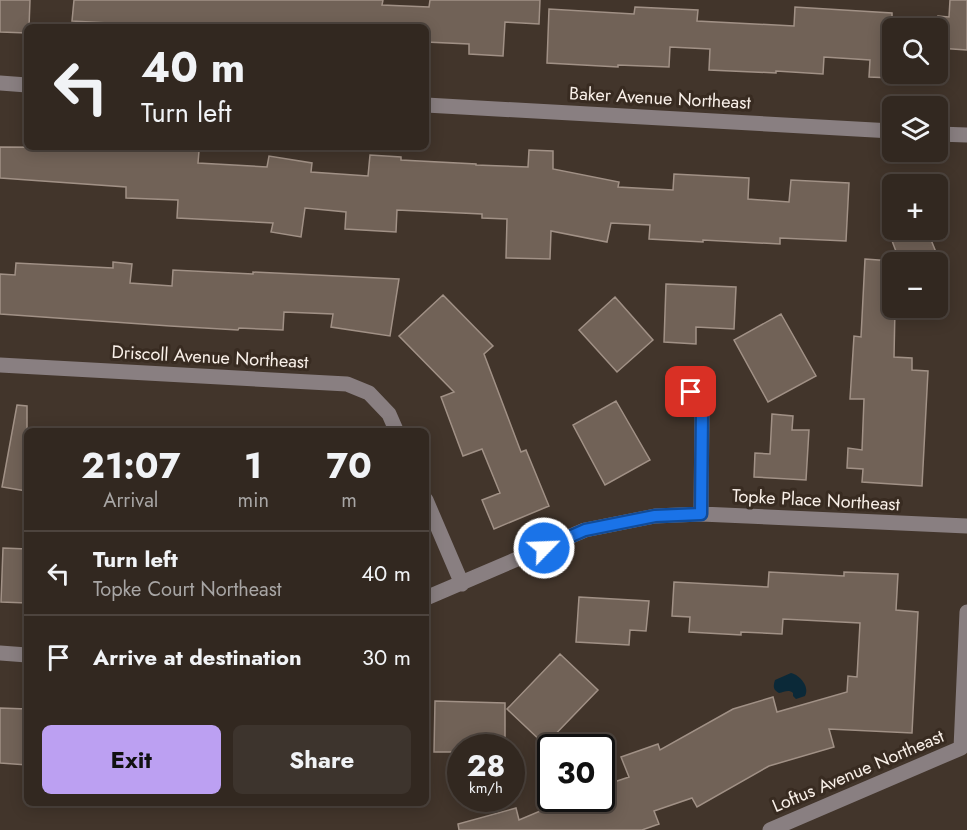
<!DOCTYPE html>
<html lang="en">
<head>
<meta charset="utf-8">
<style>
  :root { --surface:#322820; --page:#3d342d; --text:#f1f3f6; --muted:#a8a6a5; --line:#4d443e; --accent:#bca0f2 }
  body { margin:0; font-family:Jost,sans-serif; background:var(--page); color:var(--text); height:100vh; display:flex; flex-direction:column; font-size:22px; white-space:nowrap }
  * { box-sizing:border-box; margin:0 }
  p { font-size:20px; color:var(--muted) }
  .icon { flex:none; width:33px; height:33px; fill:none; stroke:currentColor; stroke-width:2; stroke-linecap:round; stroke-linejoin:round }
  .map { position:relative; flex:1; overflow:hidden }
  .panel { position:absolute; left:24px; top:428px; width:405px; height:378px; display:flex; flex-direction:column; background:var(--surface); border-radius:9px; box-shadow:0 3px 15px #0003,0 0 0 2px var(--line) }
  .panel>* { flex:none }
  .hud { position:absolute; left:24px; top:24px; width:405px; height:126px; border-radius:9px; box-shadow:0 3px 15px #0003,0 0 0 2px var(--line); background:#322820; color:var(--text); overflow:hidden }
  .buttons { position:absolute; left:882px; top:18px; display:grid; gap:12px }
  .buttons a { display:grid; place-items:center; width:66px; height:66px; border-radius:9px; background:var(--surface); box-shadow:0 3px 15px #0003,0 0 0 2px var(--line); font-size:30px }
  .speed { position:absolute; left:447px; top:734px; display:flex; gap:12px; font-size:30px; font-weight:700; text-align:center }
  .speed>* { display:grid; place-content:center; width:78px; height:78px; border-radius:50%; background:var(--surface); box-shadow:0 3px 15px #0003,0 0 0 2px var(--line); line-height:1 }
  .speed small { font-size:15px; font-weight:400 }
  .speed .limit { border:3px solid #111; border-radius:9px; background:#fff; color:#111 }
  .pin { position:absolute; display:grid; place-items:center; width:51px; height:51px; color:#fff; margin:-26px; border-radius:12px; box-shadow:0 3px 9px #0006 }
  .me { position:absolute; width:66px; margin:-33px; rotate:66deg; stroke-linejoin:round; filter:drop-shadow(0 0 4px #0008) }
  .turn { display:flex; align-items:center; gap:21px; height:126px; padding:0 18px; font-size:27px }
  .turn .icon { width:78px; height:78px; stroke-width:2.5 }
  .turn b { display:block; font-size:42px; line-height:51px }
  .eta { display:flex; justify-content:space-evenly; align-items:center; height:102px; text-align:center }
  .eta b { font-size:36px; font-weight:700; line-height:42px }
  .button { display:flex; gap:12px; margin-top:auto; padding:12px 18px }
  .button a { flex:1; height:69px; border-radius:9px; background:var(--accent); color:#111; font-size:24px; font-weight:700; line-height:69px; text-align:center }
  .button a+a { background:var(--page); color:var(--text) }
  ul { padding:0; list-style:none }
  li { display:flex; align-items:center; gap:18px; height:84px; padding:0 18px; border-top:2px solid var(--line) }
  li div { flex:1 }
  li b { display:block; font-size:22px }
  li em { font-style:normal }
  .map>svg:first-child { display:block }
  .water { fill:#0b2938 }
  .building { fill:#716257; stroke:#a19186; stroke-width:1.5 }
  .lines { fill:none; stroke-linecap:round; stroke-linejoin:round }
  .minor { stroke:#897f81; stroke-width:15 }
  .route-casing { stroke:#114b97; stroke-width:15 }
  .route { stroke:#1a73e8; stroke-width:10 }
  .labels { text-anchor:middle; stroke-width:6; stroke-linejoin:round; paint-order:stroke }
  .street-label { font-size:18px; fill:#f9f0e9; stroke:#382b21 }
</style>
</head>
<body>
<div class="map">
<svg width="967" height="830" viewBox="0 0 967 830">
  <rect width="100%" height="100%" fill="#42352b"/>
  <path class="water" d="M791 673C800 675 810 687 805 696L796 699 793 696V693C789 689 784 692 779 693 773 690 773 686 775 680Z"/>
  <path class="building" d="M0 0H30L29 27H27V33L0 32Z
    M74 0H383L382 5 429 7 430 0H540L539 24 505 22 503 56 469 54V44L426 42V27H108V23L72 21Z
    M950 0H967V50L938 48V16L949 17Z
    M635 7 698 10 697 21 794 26 795 7 892 13V78L869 77 870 60 824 57 823 74 776 71V73L709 70 710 49 670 47 669 67 618 65V67L547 63 549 9 634 14Z
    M0 147 170 148 169 149 199 151 198 163 267 167 269 156 312 163 311 172 368 176 370 155 401 157V160L476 164V165L528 167 529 150 553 151V169L619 182 618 187 673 190 674 174 749 178 748 199 789 202 791 180 849 183 846 241 780 238V244L703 240V242L649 239 650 225 611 223 607 242 551 231 550 259 506 258 507 219 482 218V214L397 210 396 232 345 229 346 212 305 208 301 237 271 232 273 223 177 218 178 200 126 198V187L0 178Z
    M888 230H927L940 262H900Z
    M865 259 892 261V308H895L894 357 912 358V370L928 371 922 486 862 482 863 469 847 468 848 448 862 450 864 399H850L854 336 861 337Z
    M113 262 132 264 130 283 172 286 173 270 253 274V272L399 279 390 336 331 327 333 314 284 312 283 330 239 328 238 330 170 326 0 314V274L15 275 16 263 113 268Z
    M666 284 736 287 734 329 696 327V344L664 342Z
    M443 295 493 346 484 354 521 452 526 450 549 506 494 529 482 500 500 493 482 449 463 456 441 397 454 392 399 336Z
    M615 297 653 340 617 372 579 330Z
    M781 314 816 376 768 402 734 340Z
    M616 401 650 460 605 485 573 425Z
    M17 405 27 406V491L2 487Z
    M772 414 793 416 792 430H809L806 480 754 477 755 453 770 454Z
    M3 548 27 549V603L1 602Z
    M769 572 844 576V572L898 574 896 610 918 612 912 733 829 729 834 747 769 766 697 807 692 798 654 811 659 824 642 830H459L458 824 516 808 519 820 571 798H613L608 784 629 777 621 757 658 744 660 750 733 709 773 697 777 712 847 692 848 676 857 677 860 623 783 619 782 634 741 632V635L689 632 690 617 672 616 674 582 768 587Z
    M579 597 649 601 646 631 630 630 629 645 576 642Z
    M560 654 598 690 545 745 507 709Z
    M435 701 505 703V747H460V752H434Z
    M0 708 27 709V765L0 763Z"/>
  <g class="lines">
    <path class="minor" d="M0 83 27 85
      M426 105 892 131
      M938 134 967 135
      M0 365 347 384 369 393 389 414 396 430
      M691 392 702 410 701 514
      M426 500 462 584
      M426 598 585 530 655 516 701 514 967 526
      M0 653 27 655
      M770 830 961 748 967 612"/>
  </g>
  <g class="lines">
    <g class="route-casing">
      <path id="route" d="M544 548 585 530 655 516 701 514 702 410 691 392"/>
    </g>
    <use href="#route" class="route"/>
  </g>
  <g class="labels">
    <g class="street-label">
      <text transform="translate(660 98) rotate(3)" y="6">Baker Avenue Northeast</text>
      <text transform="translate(210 357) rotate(3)" y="6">Driscoll Avenue Northeast</text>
      <text transform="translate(816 500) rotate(3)" y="6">Topke Place Northeast</text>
      <text transform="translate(858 771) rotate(-23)" y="6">Loftus Avenue Northeast</text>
    </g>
  </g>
</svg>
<div class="buttons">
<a><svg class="icon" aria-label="search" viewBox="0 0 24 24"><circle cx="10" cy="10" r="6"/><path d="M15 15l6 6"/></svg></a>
<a><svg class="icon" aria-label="layers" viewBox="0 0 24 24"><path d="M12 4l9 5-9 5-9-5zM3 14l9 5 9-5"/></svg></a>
<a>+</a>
<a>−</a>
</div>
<div class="speed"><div>28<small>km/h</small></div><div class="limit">30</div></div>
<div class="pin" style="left:691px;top:392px;background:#d93025"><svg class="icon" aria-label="arrive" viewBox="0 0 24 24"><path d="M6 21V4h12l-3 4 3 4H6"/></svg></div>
<svg class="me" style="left:544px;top:548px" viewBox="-20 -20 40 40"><circle r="17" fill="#1a73e8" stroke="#fff" stroke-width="3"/><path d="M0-11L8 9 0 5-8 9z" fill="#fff"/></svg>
<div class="hud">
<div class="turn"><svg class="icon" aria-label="left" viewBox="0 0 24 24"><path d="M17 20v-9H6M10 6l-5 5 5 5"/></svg><div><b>40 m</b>Turn left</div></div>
</div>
<section class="panel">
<div class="eta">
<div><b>21:07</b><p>Arrival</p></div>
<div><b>1</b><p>min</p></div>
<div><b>70</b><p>m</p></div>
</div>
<ul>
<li><svg class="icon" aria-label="left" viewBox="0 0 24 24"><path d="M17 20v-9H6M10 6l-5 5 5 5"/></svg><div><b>Turn left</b><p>Topke Court Northeast</p></div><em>40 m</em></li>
<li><svg class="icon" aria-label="arrive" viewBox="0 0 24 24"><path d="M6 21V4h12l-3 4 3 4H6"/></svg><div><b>Arrive at destination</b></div><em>30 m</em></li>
</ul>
<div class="button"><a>Exit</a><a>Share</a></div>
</section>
</div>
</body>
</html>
